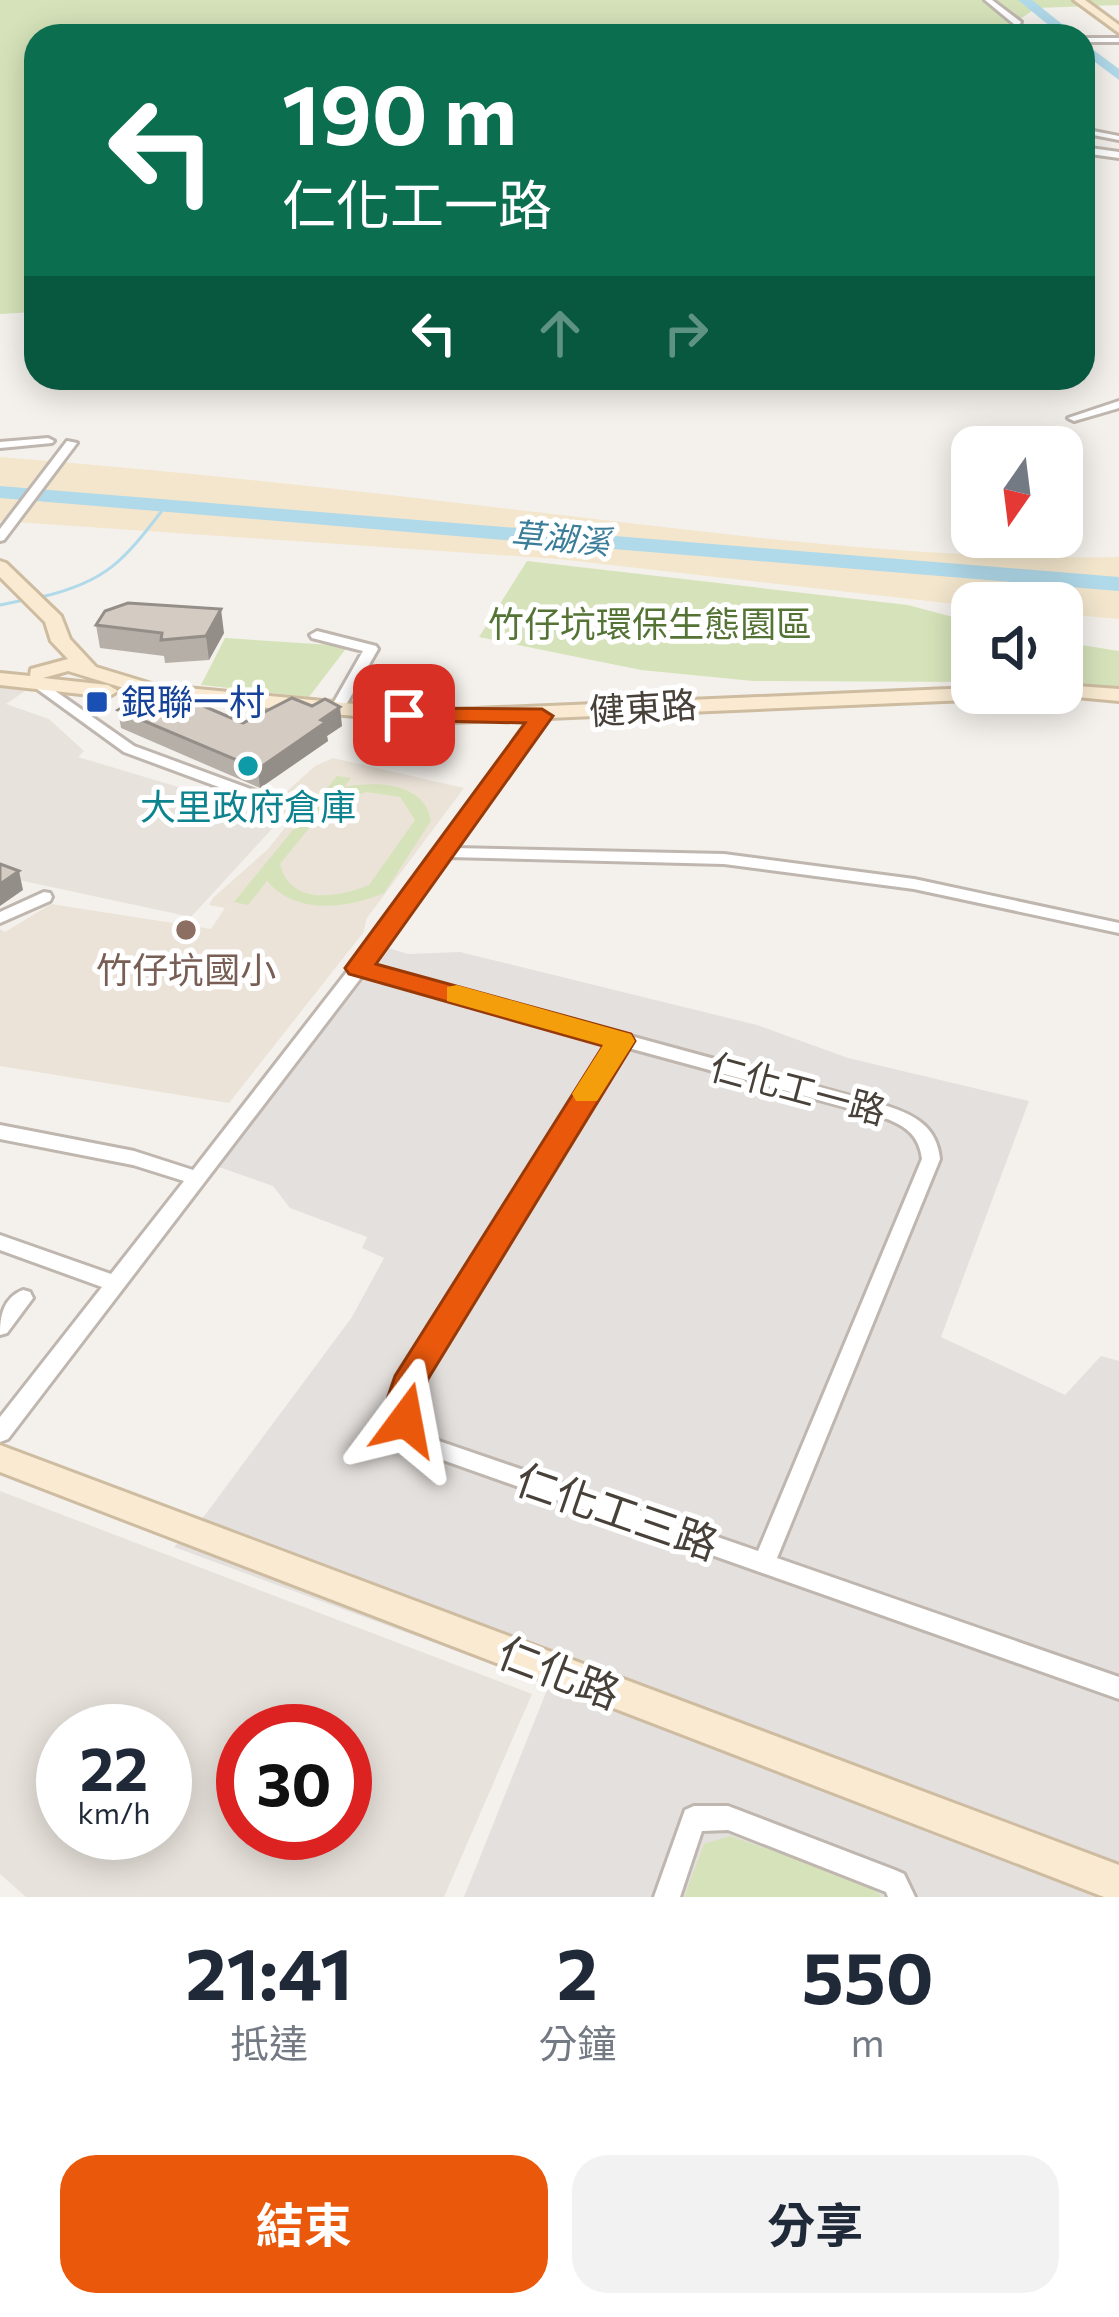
<!DOCTYPE html>
<html lang="zh-TW">
<head>
<meta charset="utf-8">
<style>
  :root { --surface:#fff; --page:#f2f2f3; --text:#1f2937; --muted:#747a83; --accent:#ea580c }
  body { margin:0; font-family:Commissioner,"Noto Sans TC",sans-serif; background:var(--page); color:var(--text); height:100vh; display:flex; flex-direction:column; font-size:45px; white-space:nowrap }
  * { box-sizing:border-box; margin:0 }
  p { font-size:39px; color:var(--muted) }
  .icon { flex:none; width:66px; height:66px; fill:none; stroke:currentColor; stroke-width:2; stroke-linecap:round; stroke-linejoin:round }
  .map { position:relative; height:1897px; overflow:hidden }
  .drawer { display:flex; flex-direction:column; background:var(--surface); flex:1 }
  .drawer>* { flex:none }
  .banner { position:absolute; left:24px; top:24px; width:1071px; height:366px; border-radius:36px; box-shadow:0 6px 30px #0003; background:#0b6e4f; color:#fff; overflow:hidden }
  .needle { width:78px; rotate:194deg }
  .fabs { position:absolute; left:951px; top:426px; display:grid; gap:24px }
  .fabs a { display:grid; place-items:center; width:132px; height:132px; border-radius:24px; background:var(--surface); box-shadow:0 6px 30px #0003; font-size:60px }
  .speed { position:absolute; left:36px; top:1704px; display:flex; gap:24px; font-size:60px; font-weight:700; text-align:center }
  .speed>* { display:grid; place-content:center; width:156px; height:156px; border-radius:50%; background:var(--surface); box-shadow:0 6px 30px #0003; line-height:1 }
  .speed small { font-size:30px; font-weight:400 }
  .speed .limit { border:18px solid #d22; background:#fff; color:#111 }
  .pin { position:absolute; display:grid; place-items:center; width:102px; height:102px; color:#fff; margin:-51px; border-radius:24px; box-shadow:0 6px 18px #0006 }
  .me { position:absolute; width:132px; margin:-66px; rotate:13deg; stroke-linejoin:round; filter:drop-shadow(0 0 9px #0008) }
  .turn { display:flex; align-items:center; gap:42px; height:252px; padding:0 60px; font-size:54px }
  .turn .icon { width:156px; height:156px; stroke-width:2.5 }
  .turn b { display:block; font-size:84px; line-height:102px }
  .lanes { display:flex; align-items:center; height:114px; padding:0 60px; background:#0003; justify-content:center; gap:60px; direction:ltr }
  .lanes .off { opacity:.35 }
  .eta { display:flex; justify-content:space-evenly; align-items:center; height:204px; text-align:center }
  .eta b { font-size:72px; font-weight:700; line-height:84px }
  .primary-button { display:flex; gap:24px; margin-top:auto; padding:24px 60px }
  .primary-button a { flex:1; height:138px; border-radius:36px; background:var(--accent); color:#fff; font-size:48px; font-weight:700; line-height:138px; text-align:center }
  .primary-button a+a { background:var(--page); color:var(--text) }
  .map>svg:first-child { display:block }
  .residential { fill:#e7e2db; fill-rule:evenodd }
  .industrial { fill:#e4e0dd }
  .education { fill:#ebe3d8 }
  .green { fill:#d6e3ba; fill-rule:evenodd }
  .sand { fill:#f3e6cd }
  .lines { fill:none; stroke-linecap:round; stroke-linejoin:round }
  .stream { stroke:#b0d9e9; stroke-width:3 }
  .river { fill:#b0d9e9; fill-rule:evenodd }
  .street-casing { stroke:#bfb7af; stroke-width:6 }
  .secondary-casing { stroke:#cebca1; stroke-width:6 }
  .street { fill:#fff; fill-rule:evenodd }
  .secondary { fill:#f9ead1; fill-rule:evenodd }
  .wall { fill:#b6afa8 }
  .shaded-wall { fill:#948e88 }
  .building { fill:#d4cbc3; stroke:#948e88; stroke-width:3 }
  .route { fill:#ea580c; stroke:#983908; stroke-width:3 }
  .slow { fill:#f59e0b }
  .transit-dot { fill:#1a4fb4; stroke:#fff; stroke-width:4.5 }
  .culture-dot { fill:#0f9aa8; stroke:#fff; stroke-width:4.5 }
  .education-dot { fill:#8d6e63; stroke:#fff; stroke-width:4.5 }
  .labels { text-anchor:middle; stroke-width:10; stroke-linejoin:round; paint-order:stroke }
  .far-water-label { font-size:33px; font-style:italic; fill:#3a7d99; stroke:#fff }
  .park-label { font-size:36px; fill:#547334; stroke:#fff }
  .transit-label { font-size:36px; fill:#164399; stroke:#fff; text-anchor:start }
  .street-label { font-size:36px; fill:#48413a; stroke:#fff }
  .culture-label { font-size:36px; fill:#0d838f; stroke:#fff }
  .education-label { font-size:36px; fill:#785e54; stroke:#fff }
  .near-street-label { font-size:42px; fill:#48413a; stroke:#fff }
</style>
</head>
<body>
<div class="map">
<svg width="1119" height="1897" viewBox="0 0 1119 1897">
  <rect width="100%" height="100%" fill="#f4f1ec"/>
  <path class="residential" d="M0 686 25 691 6 704 49 719 84 751 78 757 282 818 191 917 0 876Z
    M0 1491 532 1694 444 1897H26L0 1874ZM63 1731H165V1833H63ZM243 1731H345V1833H243Z"/>
  <path class="industrial" d="M385 947 408 954 460 952 757 1025 848 1058 1029 1101 941 1337 1065 1395 1101 1356 1119 1361V1897H464L549 1685 174 1547 205 1515 352 1317 384 1258 362 1248 367 1237 290 1208 273 1186 216 1166Z"/>
  <path class="education" d="M333 758 464 788 367 918 363 933 229 1103 0 1066V929L5 932 51 904 211 929 225 908 209 905 213 898 268 849 292 819 275 813 282 805 275 802 315 766Z"/>
  <path class="green" d="M0 0H1119V5L1037 8 993 36H36V312L0 314Z
    M527 561 908 605 972 622V682L753 681 641 670 479 637Z
    M225 638 348 646 309 697 201 685Z
    M1062 642 1119 651V687L1062 684Z
    M337 776 351 778 344 787C376 781 425 782 431 821L384 893C346 909 296 915 267 881L248 905 234 902ZM366 792 400 797 415 820 369 885C338 897 291 907 280 864L328 805Z
    M730 1836 867 1883 882 1897H684L704 1844Z"/>
  <path class="sand" d="M0 457C179 471 358 491 536 512 731 535 923 560 1119 557V619L1062 614V603L972 606 558 559 0 521Z"/>
  <g class="lines">
    <path class="stream" d="M41 597C107 582 124 560 164 508
      M0 605 24 600"/>
    <path class="river" d="M1018 0H1032L1077 36H1062Z
      M1083 42 1119 69V80L1083 53Z
      M0 486 1119 577V591L0 498Z"/>
    <g class="street-casing">
      <path id="street" d="M985 0H992L1021 22 1012 36H1004L1014 24Z
        M1083 38H1119V42H1083Z
        M1083 129 1119 136V140L1083 133Z
        M1083 147 1119 152V158L1083 153Z
        M1119 401V408L1074 421 1068 418Z
        M48 438 54 441 52 443 0 448V442Z
        M67 441 77 443 4 540 0 541V529Z
        M317 631 376 646 378 649 342 712 337 713 330 709 363 651 312 638 310 635Z
        M38 679 134 746 275 798 278 801 270 806 265 804 124 752 33 686V680Z
        M542 712 549 716 454 848 724 854 914 879 1119 923V933L914 889 724 864 448 857 370 965 887 1106C915 1115 937 1127 940 1159L777 1558 1119 1677V1699L423 1453 405 1438 391 1408 405 1369 610 1042 363 975 8 1439 0 1442V1417L102 1287 0 1250V1235L111 1274 184 1181 133 1165 0 1139V1125L134 1151 193 1170 353 964 537 713ZM625 1047 882 1117C904 1125 919 1134 922 1159L758 1551 439 1441 421 1426 413 1408 422 1377Z
        M44 892 50 893 52 897 50 901 0 923V912Z
        M23 1290 30 1292 33 1298 7 1333 0 1335C0 1316 3 1298 23 1290Z
        M694 1806H728L895 1870 904 1874 915 1897H888L886 1892 728 1830 702 1831 680 1897H654L685 1810Z"/>
    </g>
    <g class="secondary-casing">
      <path id="secondary" d="M1074 0H1085L1119 25V33Z
        M0 561 6 563 61 616 70 639 96 667 155 685 429 711 972 688V693H1001L991 699 429 723 153 697 68 671 43 678 108 685 118 691 108 697 0 685V673L30 676 31 669 68 659 51 641 45 622 0 577Z
        M1062 685 1119 689V701L1055 695 1062 693Z
        M0 1445 1119 1865V1897H1104L0 1472Z"/>
    </g>
    <use href="#street" class="street"/>
    <use href="#secondary" class="secondary"/>
  </g>
  <path class="wall" d="M96 625 224 633 209 660 165 663 164 656 100 648Z
    M118 710 243 723 342 726 327 736 328 741 260 788 121 728Z"/>
  <path class="shaded-wall" d="M221 609 224 633 209 660 206 636Z
    M340 707 342 726 327 736 328 741 260 788 258 769Z
    M19 871 23 890 0 906V884Z"/>
  <path class="building" d="M128 603 221 609 206 636 161 640 162 633 96 625 105 611Z
    M157 686 243 723 292 698 312 706 325 699 340 707 321 720 326 722 258 769 118 710Z
    M0 864 19 871 0 884Z"/>
  <path class="route" d="M404 708 542 709 553 716 376 964 631 1034 635 1041 428 1379 420 1408 423 1420 418 1431 406 1435 393 1431 384 1408 395 1376 603 1046 349 974 345 968 525 723 395 720V710Z"/>
  <path class="slow" d="M457 985 631 1034 635 1041 597 1101H576L572 1094 603 1045 447 1001V987Z"/>
  <rect class="transit-dot" x="85" y="690" width="24" height="24" rx="6"/>
  <circle class="culture-dot" cx="248" cy="766" r="12"/>
  <circle class="education-dot" cx="186" cy="930" r="12"/>
  <g class="labels">
    <g class="far-water-label">
      <text transform="translate(560 538) rotate(5)" y="12">草湖溪</text>
    </g>
    <g class="park-label">
      <text x="650" y="637">竹仔坑環保生態園區</text>
    </g>
    <g class="transit-label">
      <text x="121" y="715">銀聯一村</text>
    </g>
    <g class="street-label">
      <text transform="translate(643 708) rotate(-4)" y="13">健東路</text>
      <text transform="translate(798 1089) rotate(15)" y="13">仁化工一路</text>
    </g>
    <g class="culture-label">
      <text x="248" y="820">大里政府倉庫</text>
    </g>
    <g class="education-label">
      <text x="186" y="983">竹仔坑國小</text>
    </g>
    <g class="near-street-label">
      <text transform="translate(617 1512) rotate(19)" y="15">仁化工三路</text>
      <text transform="translate(559 1673) rotate(21)" y="15">仁化路</text>
    </g>
  </g>
</svg>
<div class="fabs">
<a><svg class="needle" viewBox="-14 -14 28 28"><path d="M0-13l5 13h-10z" fill="#e53935"/><path d="M0 13l5-13h-10z" fill="#747a83"/></svg></a>
<a><svg class="icon" aria-label="sound" viewBox="0 0 24 24"><path d="M4 9h4l5-4v14l-5-4H4zM17 9q2 3 0 6"/></svg></a>
</div>
<div class="speed"><div>22<small>km/h</small></div><div class="limit">30</div></div>
<div class="pin" style="left:404px;top:715px;background:#d93025"><svg class="icon" aria-label="arrive" viewBox="0 0 24 24"><path d="M6 21V4h12l-3 4 3 4H6"/></svg></div>
<svg class="me" style="left:406px;top:1420px" viewBox="-20 -20 40 40"><path d="M0-17L14 15 0 8-14 15z" fill="#ea580c" stroke="#fff" stroke-width="4"/></svg>
<div class="banner">
<div class="turn"><svg class="icon" aria-label="left" viewBox="0 0 24 24"><path d="M17 20v-9H6M10 6l-5 5 5 5"/></svg><div><b>190 m</b>仁化工一路</div></div>
<div class="lanes"><svg class="icon" aria-label="left" viewBox="0 0 24 24"><path d="M17 20v-9H6M10 6l-5 5 5 5"/></svg><svg class="icon off" aria-label="ahead" viewBox="0 0 24 24"><path d="M12 20V5M6 11l6-6 6 6"/></svg><svg class="icon off" aria-label="right" viewBox="0 0 24 24"><path d="M7 20v-9h11M14 6l5 5-5 5"/></svg></div>
</div>
</div>
<section class="drawer">
<div class="eta">
<div><b>21:41</b><p>抵達</p></div>
<div><b>2</b><p>分鐘</p></div>
<div><b>550</b><p>m</p></div>
</div>
<div class="primary-button"><a>結束</a><a>分享</a></div>
</section>
</body>
</html>
